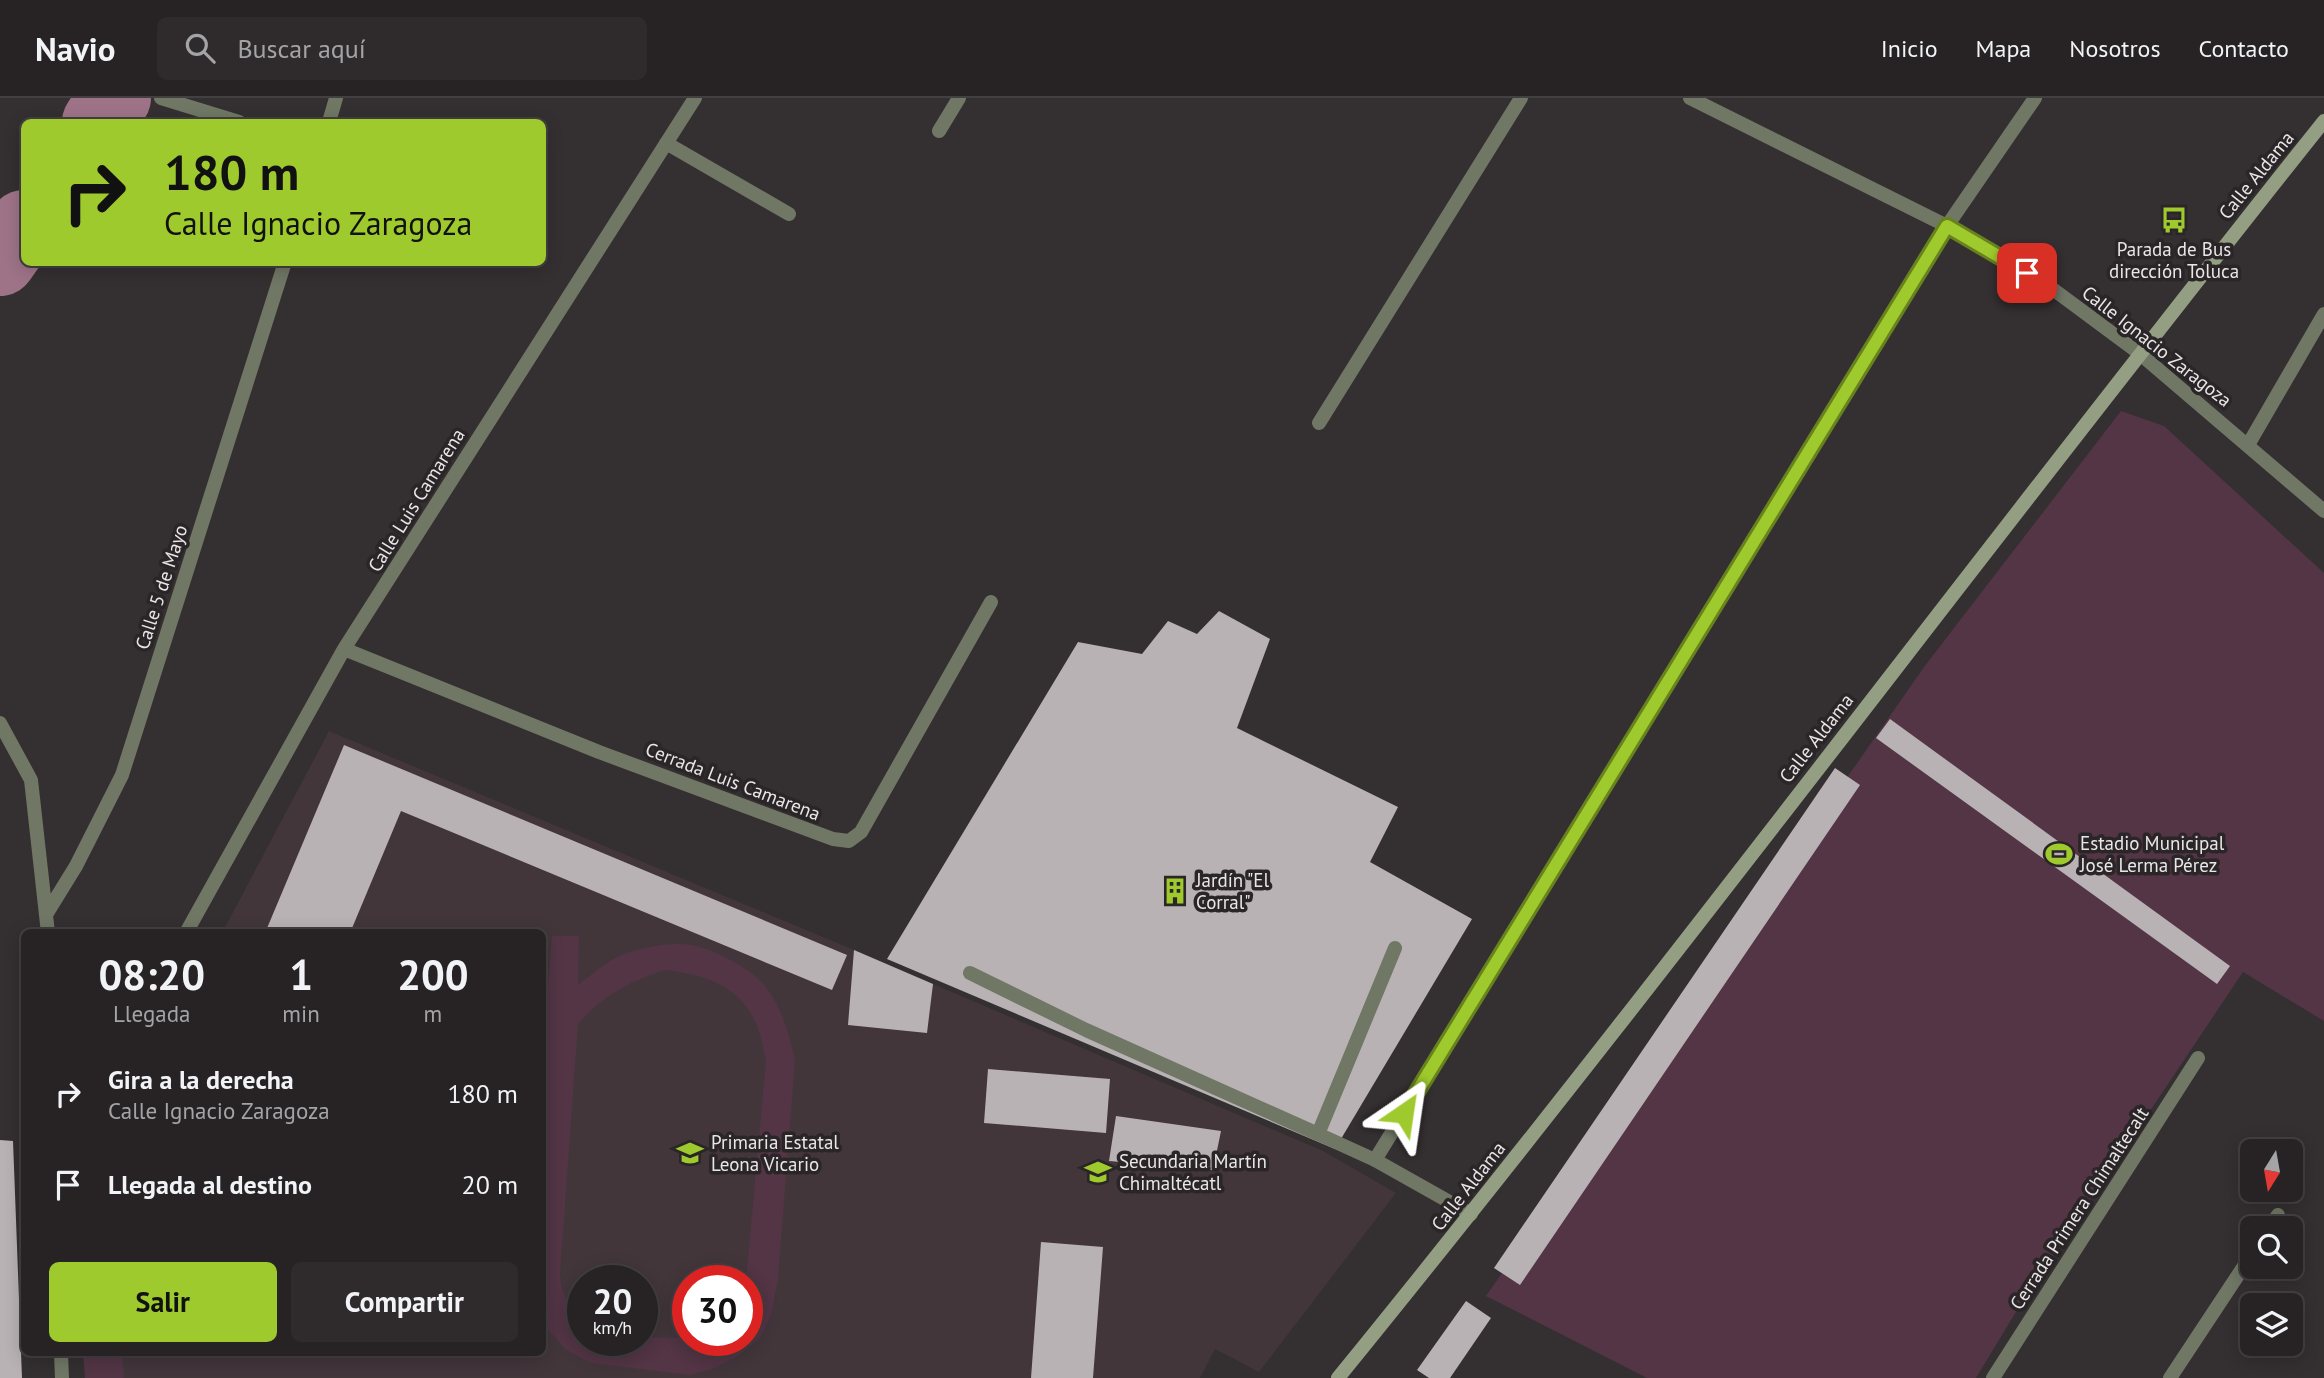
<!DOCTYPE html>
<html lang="es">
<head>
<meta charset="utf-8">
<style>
  :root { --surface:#272325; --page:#2f2b2d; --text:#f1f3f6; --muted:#a4a4a7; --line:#434042; --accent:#9fca2d }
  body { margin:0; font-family:"PT Sans",sans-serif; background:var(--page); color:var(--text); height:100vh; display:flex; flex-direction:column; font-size:26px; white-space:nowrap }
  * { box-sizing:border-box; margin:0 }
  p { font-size:23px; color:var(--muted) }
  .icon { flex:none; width:38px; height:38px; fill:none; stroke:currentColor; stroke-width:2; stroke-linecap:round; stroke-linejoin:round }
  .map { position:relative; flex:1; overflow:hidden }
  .sheet { position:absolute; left:21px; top:831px; width:525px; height:427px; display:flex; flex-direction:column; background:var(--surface); border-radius:10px; box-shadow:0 4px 18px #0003,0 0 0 2px var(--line) }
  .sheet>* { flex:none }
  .banner { position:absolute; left:21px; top:21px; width:525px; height:147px; border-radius:10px; box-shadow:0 4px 18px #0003,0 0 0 2px var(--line); background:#9fca2d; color:#111; overflow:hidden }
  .needle { width:46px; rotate:191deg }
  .tools { position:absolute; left:2240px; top:1041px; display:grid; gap:14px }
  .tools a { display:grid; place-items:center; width:63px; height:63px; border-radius:10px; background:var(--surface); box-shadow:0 4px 18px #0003,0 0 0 2px var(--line); font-size:35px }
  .speed { position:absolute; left:567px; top:1167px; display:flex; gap:14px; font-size:35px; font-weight:700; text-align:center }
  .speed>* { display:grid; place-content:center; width:91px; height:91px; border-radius:50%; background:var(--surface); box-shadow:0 4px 18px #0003,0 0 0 2px var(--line); line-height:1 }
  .speed small { font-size:18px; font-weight:400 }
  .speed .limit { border:10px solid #d22; background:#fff; color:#111 }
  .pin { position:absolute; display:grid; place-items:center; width:60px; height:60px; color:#fff; margin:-30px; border-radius:14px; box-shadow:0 4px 10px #0006 }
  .me { position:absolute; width:77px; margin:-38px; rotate:32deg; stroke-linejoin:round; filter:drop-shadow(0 0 5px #0008) }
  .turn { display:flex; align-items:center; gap:24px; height:147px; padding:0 28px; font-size:32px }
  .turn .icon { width:91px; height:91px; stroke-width:2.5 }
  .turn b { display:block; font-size:49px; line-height:60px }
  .eta { display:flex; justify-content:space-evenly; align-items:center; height:119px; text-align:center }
  .eta b { font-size:42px; font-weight:800; line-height:49px }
  .cta { display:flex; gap:14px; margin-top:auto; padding:14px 28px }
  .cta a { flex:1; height:80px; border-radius:10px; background:var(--accent); color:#111; font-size:28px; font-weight:800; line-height:80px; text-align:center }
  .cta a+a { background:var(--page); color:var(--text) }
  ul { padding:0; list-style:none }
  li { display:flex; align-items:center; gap:21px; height:91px; padding:0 28px }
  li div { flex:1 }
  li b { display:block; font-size:26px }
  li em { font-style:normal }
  header { display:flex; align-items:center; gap:42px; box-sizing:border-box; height:98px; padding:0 35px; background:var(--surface); border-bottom:2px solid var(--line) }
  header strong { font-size:33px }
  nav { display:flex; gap:38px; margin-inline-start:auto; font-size:24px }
  .search { width:490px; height:63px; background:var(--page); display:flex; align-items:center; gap:18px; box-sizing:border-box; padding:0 24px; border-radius:10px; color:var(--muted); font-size:26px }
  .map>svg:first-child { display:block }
  .built { fill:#42363b; fill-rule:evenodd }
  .green { fill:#533545; fill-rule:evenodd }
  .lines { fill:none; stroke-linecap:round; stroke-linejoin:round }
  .river { stroke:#9e7388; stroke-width:72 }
  .building { fill:#b9b2b5 }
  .lane { stroke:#707765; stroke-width:14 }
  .street { stroke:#707765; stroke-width:14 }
  .secondary { stroke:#939e82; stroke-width:14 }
  .route-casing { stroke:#67831d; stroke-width:18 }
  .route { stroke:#9fca2d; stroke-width:12 }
  .labels { text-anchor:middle; stroke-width:7; stroke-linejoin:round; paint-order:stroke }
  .street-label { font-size:19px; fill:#eae6e8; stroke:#2a2527 }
  .poi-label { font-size:19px; fill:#eae6e8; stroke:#2a2527; text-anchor:start }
</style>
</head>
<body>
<header>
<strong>Navio</strong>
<div class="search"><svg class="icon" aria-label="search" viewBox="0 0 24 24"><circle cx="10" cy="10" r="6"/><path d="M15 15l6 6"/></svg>Buscar aquí</div>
<nav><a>Inicio</a><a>Mapa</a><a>Nosotros</a><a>Contacto</a></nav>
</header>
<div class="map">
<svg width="2324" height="1280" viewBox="0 0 2324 1280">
  <rect width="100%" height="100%" fill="#342f31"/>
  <path class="built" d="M329 633 854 852 1323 1053 1396 1095 1259 1274 1215 1251 1200 1280H103L101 1255H542V835H222ZM583 1183H642V1242H583ZM688 1183H747V1242H688Z"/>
  <path class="green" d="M2121 313 2164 328 2324 475V923L2243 874 2022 1204 1976 1280H1647L1486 1198 1924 569Z
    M552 838H579L578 887C593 876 609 861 627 855 646 849 671 844 691 847 712 850 752 871 765 888 782 910 789 935 795 962L778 1181 771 1217 761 1239 740 1257 715 1270 689 1277 591 1265 565 1251 543 1225 542 975ZM665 872C706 877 741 887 758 930 762 940 763 952 766 962L746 1183 747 1242H688V1240L642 1239V1242H583V1223C569 1208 561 1197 560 1176L578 926C602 898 630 883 665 872Z
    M83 1255H122L124 1280H85Z"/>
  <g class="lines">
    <path class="river" d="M98 24 115 0
      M0 162 24 128"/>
  </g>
  <path class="building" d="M1219 513 1270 541 1237 630 1398 709 1370 764 1472 821 1335 1051 887 861 1078 544 1142 556 1168 523 1197 536Z
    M1890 621 2230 868 2217 886 1876 640Z
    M344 647 847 857 832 892 401 713 350 835H265Z
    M1835 670 1860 687 1520 1187 1494 1170Z
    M854 852 933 886 927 935 848 927Z
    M988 971 1110 981 1106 1035 984 1025Z
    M1116 1018 1221 1033 1213 1072 1109 1063Z
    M0 1042 13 1043 22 1280H0Z
    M1041 1144 1103 1149 1093 1280H1031Z
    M1466 1203 1491 1220 1450 1280H1429L1417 1272Z"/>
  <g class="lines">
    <path class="lane" d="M970 875 1086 932 1318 1036
      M1375 1062 1318 1036 1395 850"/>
    <path class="street" d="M161 0 239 24
      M1690 0 1947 128 2046 186 2139 255 2324 413
      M329 24 336 0
      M939 33 959 0
      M666 45 789 116
      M1319 325 1521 0
      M2248 347 2324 216
      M344 551 599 654 833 741 849 743 861 734 991 504
      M0 625 31 682 48 835
      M47 815 76 768 122 677 285 164
      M186 835 344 551 695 0
      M1471 1116 1375 1062 1947 128 2035 0
      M2269 1130 2278 1117
      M61 1255 62 1280
      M1993 1280 2198 960
      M2170 1280 2252 1156"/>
    <path class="secondary" d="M1338 1280C1674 867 1992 439 2324 23"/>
  </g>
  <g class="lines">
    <g class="route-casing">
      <path id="route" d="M1404 1015 1947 128 2027 175"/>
    </g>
    <use href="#route" class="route"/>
  </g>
  <defs>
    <g id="bus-bare" transform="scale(2.1)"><path d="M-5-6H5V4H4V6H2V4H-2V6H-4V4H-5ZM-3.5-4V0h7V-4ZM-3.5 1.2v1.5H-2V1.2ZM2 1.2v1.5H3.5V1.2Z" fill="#9fca2d" stroke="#2a2527" stroke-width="2.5" paint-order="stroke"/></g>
    <g id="stadium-bare" transform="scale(2.1)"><path d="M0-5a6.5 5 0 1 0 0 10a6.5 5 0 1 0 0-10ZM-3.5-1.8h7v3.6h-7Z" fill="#9fca2d" stroke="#2a2527" stroke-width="2.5" paint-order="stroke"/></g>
    <g id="building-bare" transform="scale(2.1)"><path d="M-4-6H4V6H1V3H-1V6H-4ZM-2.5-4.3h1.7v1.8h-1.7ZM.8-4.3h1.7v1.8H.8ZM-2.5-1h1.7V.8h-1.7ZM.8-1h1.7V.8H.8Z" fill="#9fca2d" stroke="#2a2527" stroke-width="2.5" paint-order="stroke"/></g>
    <g id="school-bare" transform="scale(2.1)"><path d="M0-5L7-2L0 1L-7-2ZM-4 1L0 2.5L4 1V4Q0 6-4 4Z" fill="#9fca2d" stroke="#2a2527" stroke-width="2.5" paint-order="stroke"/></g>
  </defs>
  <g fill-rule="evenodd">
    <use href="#bus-bare" x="2174" y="122"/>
    <use href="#stadium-bare" x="2059" y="756"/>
    <use href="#building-bare" x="1175" y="793"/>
    <use href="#school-bare" x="690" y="1055"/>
    <use href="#school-bare" x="1098" y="1074"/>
  </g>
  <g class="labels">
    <g class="street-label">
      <text transform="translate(2256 77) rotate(-51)" y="7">Calle Aldama</text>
      <text transform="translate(2157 248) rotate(38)" y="7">Calle Ignacio Zaragoza</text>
      <text transform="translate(416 402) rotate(-58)" y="7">Calle Luis Camarena</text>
      <text transform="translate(161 489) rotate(-72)" y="7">Calle 5 de Mayo</text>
      <text transform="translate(1816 640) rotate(-52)" y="7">Calle Aldama</text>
      <text transform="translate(733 683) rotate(21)" y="7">Cerrada Luis Camarena</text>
      <text transform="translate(1468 1088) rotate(-52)" y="7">Calle Aldama</text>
      <text transform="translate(2079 1110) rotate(-57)" y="7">Cerrada Primera Chimaltecalt</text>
    </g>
    <g class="poi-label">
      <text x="2174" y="158" text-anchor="middle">Parada de Bus<tspan x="2174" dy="22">dirección Toluca</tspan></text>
      <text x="2080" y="752">Estadio Municipal<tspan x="2080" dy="22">José Lerma Pérez</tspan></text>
      <text x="1196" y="789">Jardín "El<tspan x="1196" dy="22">Corral"</tspan></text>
      <text x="711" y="1051">Primaria Estatal<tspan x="711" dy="22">Leona Vicario</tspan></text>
      <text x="1119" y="1070">Secundaria Martín<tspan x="1119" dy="22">Chimaltécatl</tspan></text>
    </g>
  </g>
</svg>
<div class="tools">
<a><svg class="needle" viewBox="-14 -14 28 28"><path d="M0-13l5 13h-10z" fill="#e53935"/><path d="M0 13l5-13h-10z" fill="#a4a4a7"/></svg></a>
<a><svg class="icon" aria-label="search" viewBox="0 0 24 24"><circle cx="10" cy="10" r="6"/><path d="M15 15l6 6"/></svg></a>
<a><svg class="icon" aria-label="layers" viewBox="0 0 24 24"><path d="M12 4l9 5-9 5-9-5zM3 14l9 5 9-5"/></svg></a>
</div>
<div class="speed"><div>20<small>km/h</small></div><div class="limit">30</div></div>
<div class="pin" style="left:2027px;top:175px;background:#d93025"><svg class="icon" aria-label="arrive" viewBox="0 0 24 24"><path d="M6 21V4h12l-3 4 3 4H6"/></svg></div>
<svg class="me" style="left:1404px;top:1015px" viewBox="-20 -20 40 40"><path d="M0-17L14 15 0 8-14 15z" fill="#9fca2d" stroke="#fff" stroke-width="4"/></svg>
<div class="banner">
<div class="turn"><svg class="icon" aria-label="right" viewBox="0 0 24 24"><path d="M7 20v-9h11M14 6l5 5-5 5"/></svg><div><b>180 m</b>Calle Ignacio Zaragoza</div></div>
</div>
<section class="sheet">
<div class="eta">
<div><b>08:20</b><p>Llegada</p></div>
<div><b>1</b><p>min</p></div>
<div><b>200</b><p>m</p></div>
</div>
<ul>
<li><svg class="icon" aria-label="right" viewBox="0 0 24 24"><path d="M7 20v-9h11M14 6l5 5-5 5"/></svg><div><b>Gira a la derecha</b><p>Calle Ignacio Zaragoza</p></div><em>180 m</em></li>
<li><svg class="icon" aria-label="arrive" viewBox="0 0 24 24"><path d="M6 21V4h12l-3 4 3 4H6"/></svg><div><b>Llegada al destino</b></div><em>20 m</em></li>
</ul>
<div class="cta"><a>Salir</a><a>Compartir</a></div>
</section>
</div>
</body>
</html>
